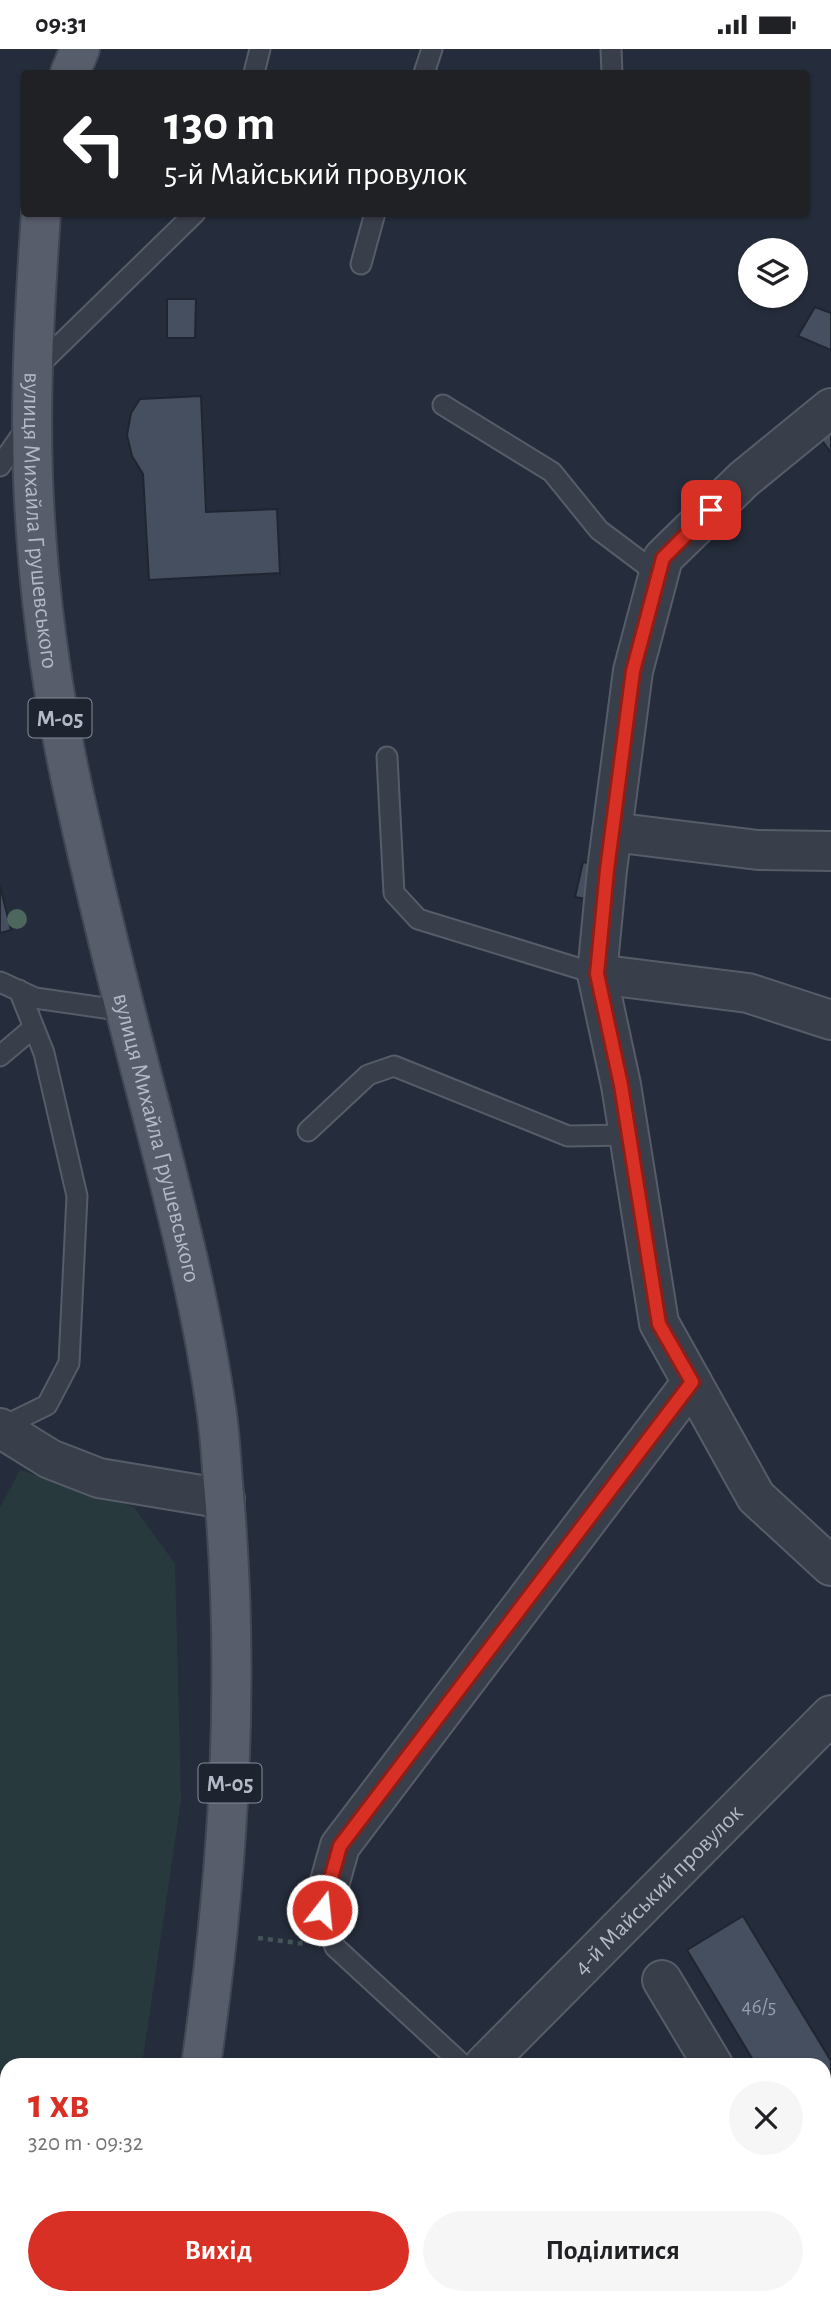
<!DOCTYPE html>
<html lang="uk">
<head>
<meta charset="utf-8">
<style>
  :root { --surface:#fff; --page:#f6f6f6; --text:#202124; --muted:#757577; --accent:#d93025 }
  body { margin:0; font-family:"Alegreya Sans",sans-serif; background:var(--page); color:var(--text); height:100vh; display:flex; flex-direction:column; font-size:26px; white-space:nowrap }
  * { box-sizing:border-box; margin:0 }
  p { font-size:23px; color:var(--muted) }
  .icon { flex:none; width:38px; height:38px; fill:none; stroke:currentColor; stroke-width:2; stroke-linecap:round; stroke-linejoin:round }
  .map { position:relative; flex:1; overflow:hidden }
  .sheet { position:absolute; left:0px; top:2009px; width:831px; height:247px; display:flex; flex-direction:column; background:var(--surface); border-radius:21px 21px 0 0; box-shadow:0 2px 5px #0004 }
  .sheet>* { flex:none }
  .guide { position:absolute; left:21px; top:21px; width:789px; height:147px; border-radius:7px; box-shadow:0 2px 5px #0004; background:#202124; color:#fff; overflow:hidden }
  .tools { position:absolute; left:738px; top:189px; display:grid; gap:14px }
  .tools a { display:grid; place-items:center; width:70px; height:70px; border-radius:50%; background:var(--surface); box-shadow:0 2px 5px #0004; font-size:35px }
  .pin { position:absolute; display:grid; place-items:center; width:60px; height:60px; color:#fff; margin:-30px; border-radius:14px; box-shadow:0 4px 10px #0006 }
  .me { position:absolute; width:77px; margin:-38px; rotate:16deg; stroke-linejoin:round; filter:drop-shadow(0 0 5px #0008) }
  .turn { display:flex; align-items:center; gap:24px; height:147px; padding:0 28px; font-size:32px }
  .turn .icon { width:91px; height:91px; stroke-width:2.5 }
  .turn b { display:block; font-size:49px; line-height:60px }
  .round { display:grid; place-items:center; flex:none; width:74px; height:74px; border-radius:37px; background:var(--page) }
  .summary { display:flex; align-items:center; justify-content:space-between; height:119px; padding:0 28px }
  h1 { font-size:42px; font-weight:600; line-height:52px; color:var(--accent) }
  .cta { display:flex; gap:14px; margin-top:auto; padding:14px 28px }
  .cta a { flex:1; height:80px; border-radius:42px; background:var(--accent); color:#fff; font-size:28px; font-weight:600; line-height:80px; text-align:center }
  .cta a+a { background:var(--page); color:var(--text) }
  .status { display:flex; justify-content:space-between; align-items:center; height:49px; padding:0 35px; background:var(--surface); direction:ltr }
  .status svg { height:19px; fill:currentColor }
  .map>svg:first-child { display:block }
  .green { fill:#28393d }
  .building { fill:#464f60; stroke:#202532; stroke-width:2 }
  .lines { fill:none; stroke-linecap:round; stroke-linejoin:round }
  .lane-casing { stroke:#575c69; stroke-width:23 }
  .street-casing { stroke:#575c69; stroke-width:42 }
  .primary-casing { stroke:#424754; stroke-width:42 }
  .path { stroke:#455459; stroke-width:4.5; stroke-dasharray:5 5; stroke-linecap:butt }
  .lane { stroke:#393e4b; stroke-width:19 }
  .street { stroke:#393e4b; stroke-width:38 }
  .primary { stroke:#575d6b; stroke-width:38 }
  .tree { fill:#4d665e }
  .route-casing { stroke:#8d1f18; stroke-width:18 }
  .route { stroke:#d93025; stroke-width:12 }
  .labels { text-anchor:middle; stroke-width:7; stroke-linejoin:round; paint-order:stroke }
  .number-label { font-size:21px; fill:#989ead }
  .shield { fill:#1e2330; stroke:#878c9a; stroke-width:2 }
  .shield-label { font-size:23px; font-weight:bold; fill:#b4b9c7 }
  .street-label { font-size:24px; fill:#b4b9c7; stroke:#1e2330 }
</style>
</head>
<body>
<div class="status"><b>09:31</b><svg viewBox="0 0 49 12"><path d="M0 12V9h3v3zM5 12V6h3v6zM10 12V3h3v9zM15 12V0h3v12zM26 1h20v11H26zM47 4h2v5h-2z"/></svg></div>
<div class="map">
<svg width="831" height="2255" viewBox="0 0 831 2255">
  <rect width="100%" height="100%" fill="#252c3b"/>
  <path class="green" d="M20 1421 134 1458 175 1515 181 1751 142 2016H7V2173L0 2168V1459Z"/>
  <path class="building" d="M167 250H196L195 289H167Z
    M815 258 831 264V301L798 287Z
    M201 347 206 463 277 460 280 524 149 531 143 425 132 407 127 386 131 364 140 350Z
    M831 382V404L821 390Z
    M583 813 598 816 591 851 575 848Z
    M0 837 11 881 0 884Z
    M743 1867 831 2012V2111L824 2115V2016H756L687 1901Z"/>
  <g class="lines">
    <g class="lane-casing">
      <path id="lane" d="M611 0 612 24
        M254 24 260 0
        M424 24 432 0
        M361 215 375 164
        M34 321 195 164
        M443 356 552 423 599 481 659 526
        M0 417 27 378
        M387 708 394 844 418 870 597 925
        M0 933 35 949 125 962
        M0 1007 33 979
        M308 1082 368 1026 394 1017 568 1087 629 1086
        M0 1379 47 1356 69 1314 77 1147 44 1004 19 941
        M322 1861 335 1898 463 2016"/>
    </g>
    <g class="street-casing">
      <g id="street">
        <path d="M831 359 744 430 663 509 633 622 607 821 597 925 621 1036 659 1274 756 1448 831 1517"/>
        <path d="M612 783 758 801 831 802"/>
        <path d="M597 925 748 944 831 971"/>
        <path d="M0 1379 50 1410 99 1429 225 1450"/>
        <path d="M322 1861 340 1797 692 1333"/>
        <path d="M662 1931 713 2016"/>
        <path id="s1" d="M484 2016 831 1666"/>
        <path d="M824 2179 831 2180"/>
      </g>
    </g>
    <g class="primary-casing">
      <g id="primary">
        <path d="M70 24 80 0"/>
        <path id="s2" d="M41 164C35 252 30 340 33 428 37 537 52 648 76 754 99 858 125 962 152 1065 177 1162 202 1260 216 1359 220 1384 221 1409 223 1434 241 1630 229 1822 201 2016"/>
        <path d="M135 2255 137 2249"/>
      </g>
    </g>
    <path class="path" d="M258 1889 306 1895"/>
    <use href="#lane" class="lane"/>
    <use href="#street" class="street"/>
    <use href="#primary" class="primary"/>
  </g>
  <circle class="tree" cx="17" cy="870" r="10"/>
  <g class="lines">
    <g class="route-casing">
      <path id="route" d="M322 1861 340 1797 692 1333 659 1275 621 1036 597 925 607 821 633 622 663 509 711 461"/>
    </g>
    <use href="#route" class="route"/>
  </g>
  <g class="labels">
    <g class="number-label">
      <text x="759" y="1964">46/5</text>
    </g>
    <g class="shield">
      <rect x="28.5" y="649.5" width="63" height="39" rx="5"/>
      <rect x="198.5" y="1714.5" width="63" height="39" rx="5"/>
    </g>
    <g class="shield-label">
      <text x="60" y="677">М-05</text>
      <text x="230" y="1742">М-05</text>
    </g>
    <g class="street-label">
      <text dy="8" stroke="none"><textPath href="#s2" startOffset="308">вулиця Михайла Грушевського</textPath></text>
      <text dy="8" stroke="none"><textPath href="#s2" startOffset="938">вулиця Михайла Грушевського</textPath></text>
      <text dy="8" stroke="none"><textPath href="#s1" startOffset="247">4-й Майський провулок</textPath></text>
    </g>
  </g>
</svg>
<div class="tools">
<a><svg class="icon" aria-label="layers" viewBox="0 0 24 24"><path d="M12 4l9 5-9 5-9-5zM3 14l9 5 9-5"/></svg></a>
</div>
<div class="pin" style="left:711px;top:461px;background:#d93025"><svg class="icon" aria-label="arrive" viewBox="0 0 24 24"><path d="M6 21V4h12l-3 4 3 4H6"/></svg></div>
<svg class="me" style="left:322px;top:1861px" viewBox="-20 -20 40 40"><circle r="17" fill="#d93025" stroke="#fff" stroke-width="3"/><path d="M0-11L8 9 0 5-8 9z" fill="#fff"/></svg>
<div class="guide">
<div class="turn"><svg class="icon" aria-label="left" viewBox="0 0 24 24"><path d="M17 20v-9H6M10 6l-5 5 5 5"/></svg><div><b>130 m</b>5-й Майський провулок</div></div>
</div>
<section class="sheet">
<div class="summary"><div><h1>1 хв</h1><p>320 m · 09:32</p></div><a class="round"><svg class="icon" aria-label="close" viewBox="0 0 24 24"><path d="M6 6l12 12M18 6L6 18"/></svg></a></div>
<div class="cta"><a>Вихід</a><a>Поділитися</a></div>
</section>
</div>
</body>
</html>
